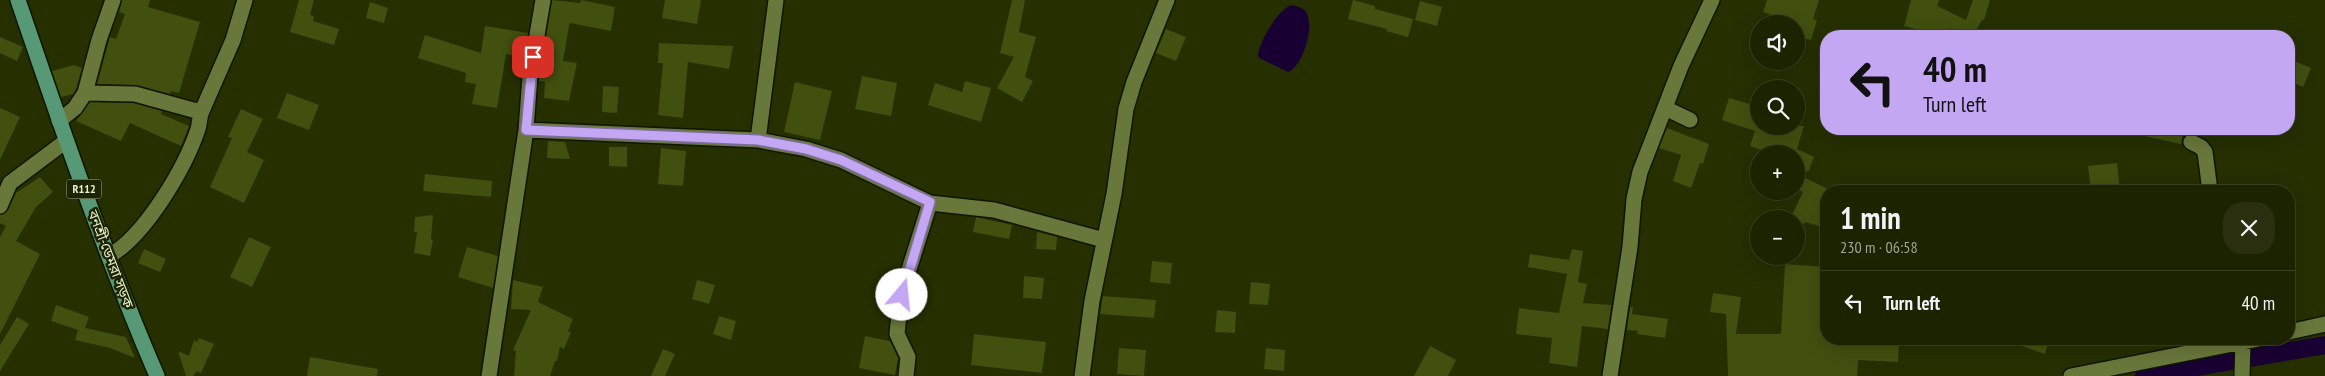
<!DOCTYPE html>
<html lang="en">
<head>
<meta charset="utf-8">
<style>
  :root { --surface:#1c2300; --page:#292f0f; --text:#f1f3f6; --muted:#a0a499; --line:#3a4022 }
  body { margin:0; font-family:"PT Sans Narrow","Noto Sans Bengali",sans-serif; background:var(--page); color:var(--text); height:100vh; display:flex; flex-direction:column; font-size:19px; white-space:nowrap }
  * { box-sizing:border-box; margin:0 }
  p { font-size:16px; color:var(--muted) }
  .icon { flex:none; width:28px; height:28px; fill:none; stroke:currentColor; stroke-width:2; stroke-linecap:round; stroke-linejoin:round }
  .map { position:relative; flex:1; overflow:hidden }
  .drawer { position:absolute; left:1820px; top:185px; width:475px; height:160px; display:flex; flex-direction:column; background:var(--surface); border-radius:20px; box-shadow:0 5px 20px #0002,0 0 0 1px var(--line) }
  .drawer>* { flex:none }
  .hud { position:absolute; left:1820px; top:30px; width:475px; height:105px; border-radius:20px; box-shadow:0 5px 20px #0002,0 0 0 1px var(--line); background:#c3a7f2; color:#111; overflow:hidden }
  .fabs { position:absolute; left:1750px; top:15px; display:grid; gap:10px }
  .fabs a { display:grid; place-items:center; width:55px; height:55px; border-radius:50%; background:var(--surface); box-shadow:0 5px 20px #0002,0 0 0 1px var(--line); font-size:25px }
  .pin { position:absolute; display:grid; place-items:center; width:42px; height:42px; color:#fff; margin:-21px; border-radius:10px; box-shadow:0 2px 8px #0006 }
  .me { position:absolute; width:55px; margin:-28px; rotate:17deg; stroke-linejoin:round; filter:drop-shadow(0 0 4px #0008) }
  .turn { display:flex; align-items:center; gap:18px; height:105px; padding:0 20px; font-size:22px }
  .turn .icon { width:65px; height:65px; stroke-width:2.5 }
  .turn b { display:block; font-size:35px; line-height:42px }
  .round { display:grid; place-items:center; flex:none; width:52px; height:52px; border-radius:20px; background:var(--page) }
  .summary { display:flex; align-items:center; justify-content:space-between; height:85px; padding:0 20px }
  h1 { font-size:30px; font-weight:600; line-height:38px }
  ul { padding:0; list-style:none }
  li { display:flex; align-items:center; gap:15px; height:65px; padding:0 20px; border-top:1px solid var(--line) }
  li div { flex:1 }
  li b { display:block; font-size:19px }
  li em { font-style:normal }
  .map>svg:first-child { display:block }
  .water { fill:#190032 }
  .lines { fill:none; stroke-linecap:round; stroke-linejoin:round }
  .canal { stroke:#190032; stroke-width:18 }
  .building { fill:#414f0f }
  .minor-casing { stroke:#0f1600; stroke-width:18 }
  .major-casing { stroke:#0f1600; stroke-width:18 }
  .minor { stroke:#68773a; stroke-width:15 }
  .major { stroke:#579977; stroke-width:15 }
  .route-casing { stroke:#7f6d9d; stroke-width:12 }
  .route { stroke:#c3a7f2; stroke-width:9 }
  .labels { text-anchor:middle; stroke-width:5; stroke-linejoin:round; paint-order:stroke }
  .shield { fill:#1d2404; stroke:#aab392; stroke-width:1 }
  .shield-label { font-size:12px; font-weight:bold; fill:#e6f0cf }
  .street-label { font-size:14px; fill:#e6f0cf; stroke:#1d2404 }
</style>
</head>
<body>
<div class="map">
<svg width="2325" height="376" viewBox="0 0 2325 376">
  <rect width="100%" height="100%" fill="#252f00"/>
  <path class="water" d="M1292 5C1296 6 1300 7 1303 9 1318 20 1303 67 1288 72L1259 58 1258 54C1260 41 1279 8 1292 5Z"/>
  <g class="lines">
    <path class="canal" d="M2144 376 2325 345"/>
  </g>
  <path class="building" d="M122 0H150L148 7 200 22 179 93 171 91 170 94 135 85 97 84 110 37 116 39 125 14 119 12Z
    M299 0H314L310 15 314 16 313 21 339 29 334 45 290 32Z
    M552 0 580 3 581 0 615 7 611 31 570 23 569 26 563 61 577 63 569 101 544 98 545 82 539 81Z
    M665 0H701L697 24 662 18Z
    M1012 0H1025L1019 32 1036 37 1025 77 1033 81 1022 102 997 88 1014 57 1000 53Z
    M1353 0 1375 6V9L1413 19 1408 37 1386 31 1387 29 1348 19Z
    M1767 0H1819L1813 19 1817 20 1811 40 1796 36V23L1763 12Z
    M1911 0H1939L1937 6 1966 20 1973 0H1990L1984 20H1982L1973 36H1961L1962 33 1951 28 1948 36H1921L1923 31 1904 26Z
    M1420 1 1442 7 1437 26 1415 20Z
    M370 2 388 8 384 23 366 18Z
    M485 26 528 33 525 47 518 46 516 56 506 54 497 108 472 104 476 84 465 82 466 73 418 58 425 35 481 53Z
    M1166 29 1186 37 1176 61 1156 53Z
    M0 37 23 47 17 61 0 53Z
    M659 43 733 46 729 69 688 62 683 118 658 115 663 63H658Z
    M2289 59 2311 68 2303 87 2289 81Z
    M74 65 82 68 76 89 73 94 61 97 52 71Z
    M862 76 897 83 891 116 855 109Z
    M965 81 991 88 981 122 928 105 935 83 962 92Z
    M795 82 832 91 820 140 784 132Z
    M603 86 619 87 617 113 602 112Z
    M287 93 319 105 309 130 277 118Z
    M1729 98 1759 107V126H1804L1797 149 1814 157 1808 172 1796 166V151L1795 154H1774L1750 146 1755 131 1722 120Z
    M90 102 134 103 162 111 161 114 189 126 181 146 130 123 121 141 76 121Z
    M0 108 20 117 0 160Z
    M241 109 263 119 247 152 264 160 244 203 210 187 232 138 228 137Z
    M1667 128 1709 144 1703 164 1700 163 1691 188 1673 181 1681 155 1659 148Z
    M2141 129H2183L2181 144 2140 135Z
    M548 141 565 142 570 159 547 158Z
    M609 147H627V167L609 166Z
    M661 148 686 151 683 186 658 184Z
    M2117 163 2120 191H2091L2088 166Z
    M425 174 492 181 491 197 423 191Z
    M40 177 53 192 36 207 16 241 40 254 0 334V237L6 226 0 223V215L8 210 16 193Z
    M1805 178 1826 188V228L1805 222 1804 224 1791 217 1803 192 1799 190Z
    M433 215 431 239 433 240 430 256 414 253 417 232H414L415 217Z
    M976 217 1012 225 1009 239 973 232Z
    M1037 232 1057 237 1056 250 1036 249Z
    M249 237 271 247 252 287 230 277Z
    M467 247 498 256 493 288 458 277Z
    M144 249 166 259 160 272 138 263Z
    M1572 249 1583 251 1578 282 1587 284 1583 303 1611 305 1608 329 1582 326 1577 367 1549 363 1552 338 1516 334 1519 308 1559 313 1567 274 1528 267 1530 254 1569 260Z
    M1152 261 1172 263 1170 284 1150 282Z
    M1785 264 1826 267V339H1899L1898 362 1858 360 1857 376H1728L1726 314 1710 312 1713 293 1741 297 1736 334H1781Z
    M1024 276 1044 278 1042 299 1023 298Z
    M513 280 543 287 538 302 573 319 568 331 571 332 564 349 560 347 557 361H555L550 376H514L516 351 513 350 531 310 511 309Z
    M697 280 715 285 709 304 692 299Z
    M1251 282 1270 284 1268 305 1249 304Z
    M1103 296 1156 300 1154 318 1100 314Z
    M56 305 89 317 85 328 126 337 135 358 110 348 75 340 78 330 51 321Z
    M1630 307H1633L1632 314 1668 319 1665 338 1637 334 1638 331 1627 330Z
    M1217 310 1236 312 1235 333 1215 332Z
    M719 316 736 321 731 340 713 334Z
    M17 317 29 324 0 371V345Z
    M974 334 1046 342 1042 373 971 365Z
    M865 336 890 341 898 358 895 375 859 368Z
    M199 338 214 344 201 373 197 371 193 376H186L178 351 189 356 194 340 197 342Z
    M2007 339H2049L2045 354 2007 341Z
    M1430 346 1456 360 1448 376H1414Z
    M1119 348 1146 350 1144 376 1117 374Z
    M1266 348 1285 350 1284 371 1264 369Z
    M663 349 675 354 665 376H651Z
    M310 357 378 369 377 376H307Z"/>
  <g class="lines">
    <g class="minor-casing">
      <path id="minor" d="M85 93 135 94 193 110 202 111 233 40 245 0
        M1665 108 1690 120
        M59 121 75 108 85 93 99 40 113 0
        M526 130 530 76 543 0
        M758 140 806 149 841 160 930 203 994 210 1104 240
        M2191 142 2201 147 2205 152 2210 191
        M0 206 10 183 66 141
        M109 256C145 236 185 168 198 129 200 123 199 117 202 111
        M2289 332 2325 324
        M489 376 526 130 758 140 776 0
        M906 376 908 357 897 334 901 295 930 203
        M1082 376 1092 301 1114 194 1126 109 1134 82 1167 0
        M1610 376 1630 247 1634 199 1640 172 1681 66 1712 0
        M2071 376 2258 339
        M2242 376 2243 342"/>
    </g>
    <g class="major-casing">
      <path id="major" d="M18 0C61 126 104 253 157 376"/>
    </g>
    <use href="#minor" class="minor"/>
    <use href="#major" class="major"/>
  </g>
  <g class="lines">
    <g class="route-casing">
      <path id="route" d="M533 57 526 130 758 140 806 149 841 160 930 202 902 295"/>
    </g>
    <use href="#route" class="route"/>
  </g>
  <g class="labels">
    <rect class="shield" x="66.5" y="179.5" width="35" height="19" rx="4"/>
    <g class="shield-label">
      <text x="84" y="193">R112</text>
    </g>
    <g class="street-label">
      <text transform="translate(111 259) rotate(69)" y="5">বনশ্রী-ডেমরা সড়ক</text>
    </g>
  </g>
</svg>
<div class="fabs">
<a><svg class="icon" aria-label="sound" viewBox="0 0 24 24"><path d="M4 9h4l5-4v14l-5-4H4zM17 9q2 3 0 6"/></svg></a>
<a><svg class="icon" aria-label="search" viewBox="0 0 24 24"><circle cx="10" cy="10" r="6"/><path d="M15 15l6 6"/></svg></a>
<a>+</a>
<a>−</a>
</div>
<div class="pin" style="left:533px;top:57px;background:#d93025"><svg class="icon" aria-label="arrive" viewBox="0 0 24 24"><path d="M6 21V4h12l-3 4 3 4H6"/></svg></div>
<svg class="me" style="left:902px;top:295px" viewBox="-20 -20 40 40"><circle r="19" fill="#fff"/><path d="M0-13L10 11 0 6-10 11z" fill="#c3a7f2"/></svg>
<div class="hud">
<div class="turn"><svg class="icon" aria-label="left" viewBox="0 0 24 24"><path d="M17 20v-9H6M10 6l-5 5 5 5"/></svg><div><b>40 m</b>Turn left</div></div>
</div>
<section class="drawer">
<div class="summary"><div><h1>1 min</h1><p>230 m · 06:58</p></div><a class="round"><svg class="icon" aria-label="close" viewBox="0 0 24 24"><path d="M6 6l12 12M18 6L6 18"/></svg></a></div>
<ul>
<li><svg class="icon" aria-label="left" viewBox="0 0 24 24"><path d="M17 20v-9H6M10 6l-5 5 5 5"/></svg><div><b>Turn left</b></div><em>40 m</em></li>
</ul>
</section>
</div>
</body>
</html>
